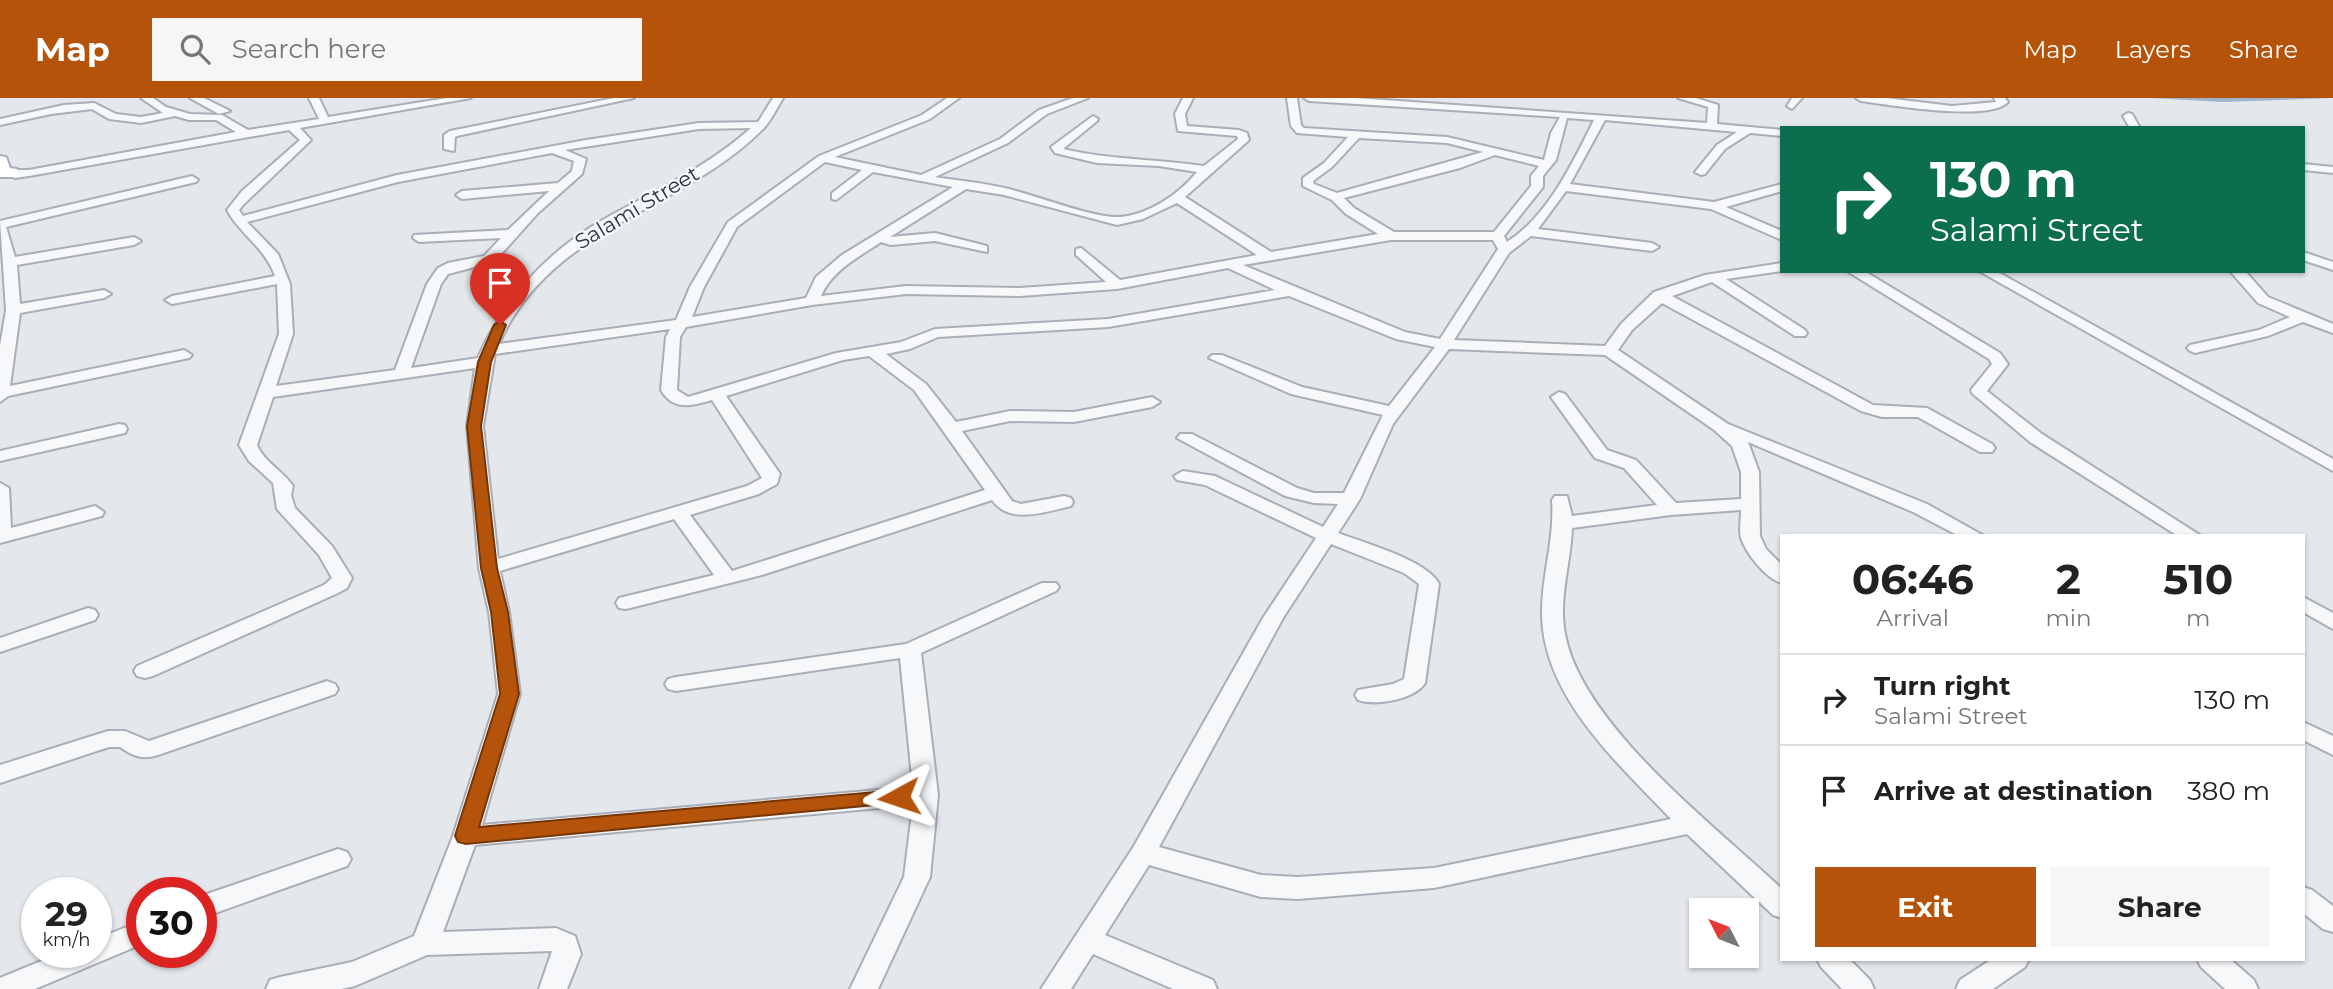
<!DOCTYPE html>
<html lang="en">
<head>
<meta charset="utf-8">
<style>
  :root { --surface:#fff; --page:#f6f6f6; --text:#222; --muted:#767676; --line:#e0e0e0; --accent:#b45309 }
  body { margin:0; font-family:Montserrat,sans-serif; background:var(--page); color:var(--text); height:100vh; display:flex; flex-direction:column; font-size:26px; white-space:nowrap }
  * { box-sizing:border-box; margin:0 }
  p { font-size:23px; color:var(--muted) }
  .icon { flex:none; width:38px; height:38px; fill:none; stroke:currentColor; stroke-width:2; stroke-linecap:round; stroke-linejoin:round }
  .map { position:relative; flex:1; overflow:hidden }
  .side { position:absolute; left:1780px; top:436px; width:525px; height:427px; display:flex; flex-direction:column; background:var(--surface); border-radius:0px; box-shadow:0 2px 5px #0004 }
  .side>* { flex:none }
  .guide { position:absolute; left:1780px; top:28px; width:525px; height:147px; border-radius:0px; box-shadow:0 2px 5px #0004; background:#0b6e4f; color:#fff; overflow:hidden }
  .needle { width:46px; rotate:312deg }
  .fabs { position:absolute; left:1689px; top:800px; display:grid; gap:14px }
  .fabs a { display:grid; place-items:center; width:70px; height:70px; border-radius:0px; background:var(--surface); box-shadow:0 2px 5px #0004; font-size:35px }
  .speed { position:absolute; left:21px; top:779px; display:flex; gap:14px; font-size:35px; font-weight:700; text-align:center }
  .speed>* { display:grid; place-content:center; width:91px; height:91px; border-radius:50%; background:var(--surface); box-shadow:0 2px 5px #0004; line-height:1 }
  .speed small { font-size:18px; font-weight:400 }
  .speed .limit { border:10px solid #d22; background:#fff; color:#111 }
  .pin { position:absolute; display:grid; place-items:center; width:60px; height:60px; color:#fff; margin:-72px -30px; border-radius:50% 50% 50% 0; rotate:-45deg; box-shadow:0 0 7px #0007 }
  .pin .icon { rotate:45deg }
  .me { position:absolute; width:77px; margin:-38px; rotate:265deg; stroke-linejoin:round; filter:drop-shadow(0 0 5px #0008) }
  .turn { display:flex; align-items:center; gap:24px; height:147px; padding:0 35px; font-size:32px }
  .turn .icon { width:91px; height:91px; stroke-width:2.5 }
  .turn b { display:block; font-size:49px; line-height:60px }
  .eta { display:flex; justify-content:space-evenly; align-items:center; height:119px; text-align:center }
  .eta b { font-size:42px; font-weight:700; line-height:49px }
  .button { display:flex; gap:14px; margin-top:auto; padding:14px 35px }
  .button a { flex:1; height:80px; border-radius:0px; background:var(--accent); color:#fff; font-size:28px; font-weight:700; line-height:80px; text-align:center }
  .button a+a { background:var(--page); color:var(--text) }
  ul { padding:0; list-style:none }
  li { display:flex; align-items:center; gap:21px; height:91px; padding:0 35px; border-top:2px solid var(--line) }
  li div { flex:1 }
  li b { display:block; font-size:26px }
  li em { font-style:normal }
  header { display:flex; align-items:center; gap:42px; box-sizing:border-box; height:98px; padding:0 35px; background:var(--accent); color:#fff }
  header strong { font-size:33px }
  nav { display:flex; gap:38px; margin-inline-start:auto; font-size:24px }
  .search { width:490px; height:63px; background:var(--page); display:flex; align-items:center; gap:18px; box-sizing:border-box; padding:0 24px; border-radius:0px; color:var(--muted); font-size:26px }
  .map>svg:first-child { display:block }
  .water { fill:#9fb4cc }
  .lines { fill:none; stroke-linecap:round; stroke-linejoin:round }
  .street-casing { stroke:#a9aeb7; stroke-width:4 }
  .secondary-casing { stroke:#a9aeb7; stroke-width:4 }
  .street { fill:#f7f8fa; fill-rule:evenodd }
  .secondary { fill:#fff; fill-rule:evenodd }
  .route { fill:#b45309; stroke:#753606; stroke-width:2 }
  .labels { text-anchor:middle; stroke-width:5; stroke-linejoin:round; paint-order:stroke }
  .street-label { font-size:21px; fill:#2b3445; stroke:#f4f6f9 }
</style>
</head>
<body>
<header>
<strong>Map</strong>
<div class="search"><svg class="icon" aria-label="search" viewBox="0 0 24 24"><circle cx="10" cy="10" r="6"/><path d="M15 15l6 6"/></svg>Search here</div>
<nav><a>Map</a><a>Layers</a><a>Share</a></nav>
</header>
<div class="map">
<svg width="2333" height="891" viewBox="0 0 2333 891">
  <rect width="100%" height="100%" fill="#e4e7ec"/>
  <path class="water" d="M2151 0H2333L2223 4Z"/>
  <g class="lines">
    <g class="street-casing">
      <path id="street" d="M141 0H153L166 9 190 16 222 17 248 32 319 21 309 0H319L328 19 447 0H471L300 30 311 42 243 107 239 112 243 118 397 77 586 42 699 25 758 24 773 0H783C777 10 771 23 763 31 682 113 549 129 499 246L676 222 690 189 728 124 819 58 922 17 947 0H959L930 21 835 59 921 77 1000 41 1039 12 1073 0H1088L1047 16 1008 45 935 79C960 83 985 85 1009 91 1037 98 1094 120 1119 119 1149 117 1179 96 1197 74L1159 68 1097 65 1055 55 1051 49 1093 18 1098 21 1097 23 1063 51C1109 62 1157 61 1204 68L1238 41 1237 38 1178 33 1175 16 1183 0H1193L1185 16 1187 28 1239 32 1247 35 1249 42 1185 99 1271 154 1378 136 1346 116 1332 102 1303 88V80L1324 65 1348 39 1297 35 1291 28 1287 0H1297L1301 27 1304 30 1447 39 1544 62 1551 35 1560 19 1309 3 1304 0H1356L1707 25 1708 9 1678 0H1696L1718 7 1717 26 1782 32V38L1750 35 1725 51 1705 76 1701 77 1695 74 1717 47 1737 34 1605 22 1570 86 1714 104 1782 86V93L1726 109 1782 133V142L1711 111 1566 93 1538 131 1652 145 1659 149 1652 153 1531 138 1509 155 1454 242 1605 248 1621 226 1654 194 1705 177 1782 165V173L1726 181 1805 232 1807 235 1805 238H1795L1712 184 1672 198 1873 307 1927 310 1992 346 1995 350 1992 354H1980L1918 319H1882L1861 313 1662 205 1632 232 1618 252 1728 326 1927 406 1984 438H1959L1913 414 1748 344 1759 374 1760 438 1766 451 1782 467V485C1766 481 1746 455 1741 440 1739 432 1741 421 1741 412L1671 417 1572 430C1571 465 1558 500 1565 536 1581 626 1716 729 1782 791V820L1773 817 1687 736 1434 790 1298 801 1261 799 1149 767 1105 837 1213 882 1217 891H1173L1093 856 1071 891H1041L1134 748 1263 520 1316 440 1205 387 1177 382 1174 378 1183 373 1215 378 1323 429 1338 406 1314 405 1285 398 1177 340 1180 336H1192L1297 390 1314 395H1344L1383 317 1291 296 1209 260 1212 257H1222L1302 289 1389 308 1435 249 1396 241 1289 198 1108 229 938 239 910 251 886 256 926 286 956 324 1010 313 1074 314 1152 299 1160 304 1152 309 1074 324 1010 323 962 333 1012 403 1021 406 1064 398 1071 400 1073 404 1071 408C1045 414 1009 427 992 402L762 477 626 511 619 510 616 505 619 500 714 477 674 421 500 473 509 514 520 596 482 727 913 689 900 560 676 593 668 591 665 586 668 581 676 579 906 546 1042 485H1056L1059 489 1056 493 921 555 938 697 930 779 878 891H850L904 779 913 707 475 747 443 834 556 830 575 838 581 856 567 891H539L552 853 427 857 355 888 341 891H266L270 882 280 879 352 864 414 838 453 738 498 596 489 514 479 470 467 328 475 270 273 299 257 347C264 364 283 373 293 388L291 397 295 410 332 448 352 480 347 490 338 495 153 578 145 580 137 578 134 573 137 568 324 487 332 480 319 457 277 411 273 385 249 363 239 347 279 236 277 186 172 206 165 202 172 198 275 178C266 151 239 135 227 112L242 93 300 42 289 32 29 78 15 80 5 75 11 72H29L236 34 216 22H189L175 18 141 25 109 21 92 11 51 16 0 27V21L64 7 94 5 116 16 141 19 163 15ZM1567 20 1594 22C1573 64 1548 118 1507 144L1504 138 1543 89V78L1556 62ZM751 30C706 70 653 94 601 123 547 154 502 203 478 260L411 270 441 186 448 176 494 164 538 115 582 76 586 61 565 52 699 31ZM1359 40 1447 45 1483 54 1337 95 1314 86 1313 83 1332 69ZM552 55 574 63 572 73 558 85 462 93 456 97 462 101 549 93 508 132 414 137 413 140 419 144 501 140 484 158 448 165 438 170 427 186 395 272 276 288 293 236 290 186 278 156 247 124 398 84ZM1495 57 1539 68 1531 78V88L1494 134H1394L1354 110 1344 100 1460 70ZM825 64 862 72 832 95V101L836 102 873 74 953 89 842 157 816 179 806 200 692 219 704 189 737 129ZM966 91 1004 97 1117 127 1143 121 1177 105 1257 157 1120 182 1081 150 1076 151V157L1106 184 1020 190 906 188 821 198C832 172 859 159 881 144L891 147 935 143 987 154V148L935 135 890 139ZM1391 142H1493L1498 151 1440 241 1405 234 1243 167ZM1228 170 1275 192 1108 221 935 231 901 244 836 255 688 299 677 292 680 239 686 229 812 207 906 196 1020 198 1117 191ZM670 231 666 239 661 292C673 313 692 308 712 302L762 380 747 388 498 461 483 328 495 256ZM1449 251 1605 257 1713 331 1732 348 1741 374V401L1676 405 1636 362 1607 352 1565 296 1559 294 1551 299 1595 360 1624 370 1657 407 1572 418 1567 398H1555L1552 402C1555 442 1541 479 1542 518 1544 600 1619 666 1671 721L1434 770 1298 779 1261 777 1159 749 1283 520 1331 446 1404 475 1419 486 1404 581 1393 586 1358 592 1355 597 1358 602C1376 608 1414 602 1425 585L1439 486C1427 462 1364 445 1338 435L1360 401 1393 326ZM869 258 914 292 985 392 732 473 690 417 759 396 777 386 780 376 726 298 843 262Z
        M190 0H204L230 13 219 16Z
        M614 0H634L457 38 455 39 454 53 444 51V37L450 33Z
        M1792 0H1802L1792 11 1787 8Z
        M1856 0H1886L1952 8 1996 4 1994 0H2005L2008 4C1989 24 1890 7 1861 3Z
        M2128 15 2132 16 2140 30H2130L2123 18Z
        M2303 66 2333 69V75L2303 72Z
        M192 78 198 82 196 84 6 129 15 159 134 139 141 143 134 147 17 167 20 206 104 192 111 196 104 200 20 215 10 288 184 252 192 257 189 260 8 298 0 304V248L6 212 0 123Z
        M2303 154 2333 164V172L2303 162Z
        M1847 173H1864L2000 255 2008 266 1987 293 2042 336 2201 438H2178L2030 344 1972 295 1971 292 1992 266 1989 261Z
        M1979 173H1996L2333 361V373Z
        M2230 173H2245L2268 199 2333 226V235L2303 224 2268 238 2195 255 2190 253 2187 250 2190 247 2259 232 2290 219 2258 205Z
        M119 326 125 327 127 331 125 335 0 363V353Z
        M0 385 9 390 11 430 95 408 104 414 102 418 0 445Z
        M2303 499 2333 515V531L2303 514Z
        M88 510 95 512 98 517 95 522 0 554V540Z
        M327 583 335 586 338 591 335 596 158 657C142 662 133 658 120 649H109L0 685V667L108 633H125L149 643Z
        M2303 624 2333 638V657L2303 642Z
        M338 751 347 754 351 761 347 768 201 820V798Z
        M2303 789 2312 792 2333 808V834L2323 831 2303 815Z
        M142 823V846L35 891H0V880L63 854H96V841Z
        M1817 861H1849L1870 882 1874 891H1842L1821 869Z
        M1992 861H2029L2025 869 1993 891H1956L1960 882Z
        M2197 861H2230L2254 882 2258 891H2225L2201 869Z"/>
    </g>
    <g class="secondary-casing">
      <path id="secondary" d="M0 58 6 59 10 70 17 71 19 75 17 79H0Z"/>
    </g>
    <use href="#street" class="street"/>
    <use href="#secondary" class="secondary"/>
  </g>
  <path class="route" d="M500 223 506 227 491 264 481 328 497 470 508 514 519 596 479 729 899 692 906 694 909 699 906 704 466 746 458 744 455 738 500 596 491 514 481 470 467 328 478 264 494 227Z"/>
  <g class="labels">
    <g class="street-label">
      <text transform="translate(637 110) rotate(-31)" y="7">Salami Street</text>
    </g>
  </g>
</svg>
<div class="fabs">
<a><svg class="needle" viewBox="-14 -14 28 28"><path d="M0-13l5 13h-10z" fill="#e53935"/><path d="M0 13l5-13h-10z" fill="#767676"/></svg></a>
</div>
<div class="speed"><div>29<small>km/h</small></div><div class="limit">30</div></div>
<div class="pin" style="left:500px;top:227px;background:#d93025"><svg class="icon" aria-label="arrive" viewBox="0 0 24 24"><path d="M6 21V4h12l-3 4 3 4H6"/></svg></div>
<svg class="me" style="left:899px;top:699px" viewBox="-20 -20 40 40"><path d="M0-17L14 15 0 8-14 15z" fill="#b45309" stroke="#fff" stroke-width="4"/></svg>
<div class="guide">
<div class="turn"><svg class="icon" aria-label="right" viewBox="0 0 24 24"><path d="M7 20v-9h11M14 6l5 5-5 5"/></svg><div><b>130 m</b>Salami Street</div></div>
</div>
<section class="side">
<div class="eta">
<div><b>06:46</b><p>Arrival</p></div>
<div><b>2</b><p>min</p></div>
<div><b>510</b><p>m</p></div>
</div>
<ul>
<li><svg class="icon" aria-label="right" viewBox="0 0 24 24"><path d="M7 20v-9h11M14 6l5 5-5 5"/></svg><div><b>Turn right</b><p>Salami Street</p></div><em>130 m</em></li>
<li><svg class="icon" aria-label="arrive" viewBox="0 0 24 24"><path d="M6 21V4h12l-3 4 3 4H6"/></svg><div><b>Arrive at destination</b></div><em>380 m</em></li>
</ul>
<div class="button"><a>Exit</a><a>Share</a></div>
</section>
</div>
</body>
</html>
